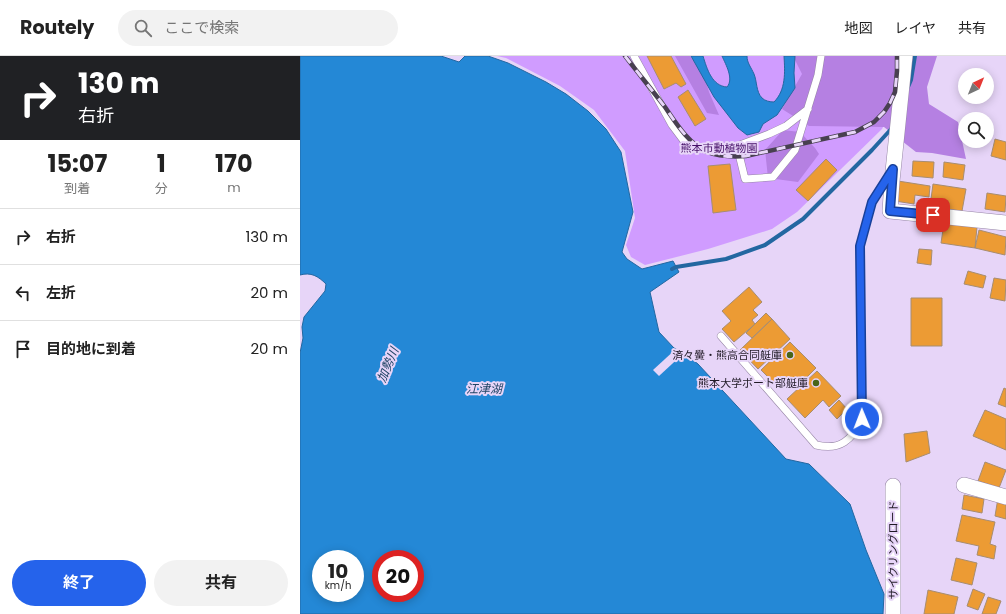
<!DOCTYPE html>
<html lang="ja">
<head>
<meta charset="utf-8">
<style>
  :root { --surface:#fff; --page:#f2f2f2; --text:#222; --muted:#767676; --line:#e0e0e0; --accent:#2563eb }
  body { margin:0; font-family:Poppins,"Noto Sans JP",sans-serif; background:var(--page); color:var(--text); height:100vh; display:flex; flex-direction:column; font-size:15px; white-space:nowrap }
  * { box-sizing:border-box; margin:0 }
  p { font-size:13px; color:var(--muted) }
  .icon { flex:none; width:22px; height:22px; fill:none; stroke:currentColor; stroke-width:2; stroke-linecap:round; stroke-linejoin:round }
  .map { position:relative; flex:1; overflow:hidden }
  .drawer { display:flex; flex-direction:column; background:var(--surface); width:300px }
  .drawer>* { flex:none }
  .top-card { background:#202124; color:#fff; overflow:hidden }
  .needle { width:26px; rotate:43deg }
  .tools { position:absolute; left:658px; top:12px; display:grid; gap:8px }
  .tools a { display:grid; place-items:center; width:36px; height:36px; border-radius:50%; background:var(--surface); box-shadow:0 2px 10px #0003; font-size:20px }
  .speed { position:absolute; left:12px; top:494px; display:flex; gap:8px; font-size:20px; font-weight:700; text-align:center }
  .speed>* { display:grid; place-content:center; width:52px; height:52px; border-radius:50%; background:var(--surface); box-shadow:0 2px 10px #0003; line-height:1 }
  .speed small { font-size:10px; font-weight:400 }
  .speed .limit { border:6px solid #d22; background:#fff; color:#111 }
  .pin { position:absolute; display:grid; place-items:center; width:34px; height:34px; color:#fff; margin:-17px; border-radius:8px; box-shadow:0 2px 6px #0006 }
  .me { position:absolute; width:44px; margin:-22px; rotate:359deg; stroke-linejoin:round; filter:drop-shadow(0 0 3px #0008) }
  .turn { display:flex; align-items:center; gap:14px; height:84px; padding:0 12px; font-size:18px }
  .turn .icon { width:52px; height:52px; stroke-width:2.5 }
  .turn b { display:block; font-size:28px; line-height:34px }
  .eta { display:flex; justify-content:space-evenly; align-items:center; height:68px; text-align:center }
  .eta b { font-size:24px; font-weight:700; line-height:28px }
  .action { display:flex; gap:8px; margin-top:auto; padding:8px 12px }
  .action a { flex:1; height:46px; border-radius:24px; background:var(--accent); color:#fff; font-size:16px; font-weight:700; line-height:46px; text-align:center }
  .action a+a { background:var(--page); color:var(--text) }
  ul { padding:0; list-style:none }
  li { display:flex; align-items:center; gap:12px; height:56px; padding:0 12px; border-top:1px solid var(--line) }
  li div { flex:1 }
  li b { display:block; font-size:15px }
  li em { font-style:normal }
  header { display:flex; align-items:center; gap:24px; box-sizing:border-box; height:56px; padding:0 20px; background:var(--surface); border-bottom:1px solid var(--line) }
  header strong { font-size:19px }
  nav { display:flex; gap:22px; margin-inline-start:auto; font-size:14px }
  .search { width:280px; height:36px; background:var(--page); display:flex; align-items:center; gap:10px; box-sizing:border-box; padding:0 14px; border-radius:22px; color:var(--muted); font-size:15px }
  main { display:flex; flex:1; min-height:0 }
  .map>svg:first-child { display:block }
  .green { fill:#d09cff }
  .forest { fill:#b580e2 }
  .water { fill:#2488d6; stroke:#2367a1; fill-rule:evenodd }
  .pier { fill:#e7d5f8 }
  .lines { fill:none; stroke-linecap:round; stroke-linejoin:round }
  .stream { stroke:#2367a1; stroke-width:4 }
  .building { fill:#ec9b34; stroke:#a78d71 }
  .lane-casing { stroke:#9686a6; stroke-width:8 }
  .street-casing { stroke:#9686a6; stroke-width:16 }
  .lane { stroke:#fff; stroke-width:7 }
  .street { stroke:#fff; stroke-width:15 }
  .rail-casing { stroke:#484050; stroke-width:4.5 }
  .rail { stroke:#e7d5f8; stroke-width:3; stroke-dasharray:9; stroke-linecap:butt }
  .route-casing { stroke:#184099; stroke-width:10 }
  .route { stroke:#2563eb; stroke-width:7 }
  .poi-dot { fill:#496518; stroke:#e7d5f8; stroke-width:1.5 }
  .labels { text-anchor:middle; stroke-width:4; stroke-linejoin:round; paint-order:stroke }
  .park-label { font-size:11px; fill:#450f67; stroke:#e7d5f8 }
  .poi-label { font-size:11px; fill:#201a26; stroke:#e7d5f8; text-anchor:end }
  .street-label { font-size:11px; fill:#201a26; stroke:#e7d5f8 }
  .water-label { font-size:12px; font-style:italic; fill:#1f4465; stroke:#e7d5f8 }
</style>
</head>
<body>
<header>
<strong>Routely</strong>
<div class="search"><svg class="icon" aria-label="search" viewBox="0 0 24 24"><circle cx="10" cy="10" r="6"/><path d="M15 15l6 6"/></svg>ここで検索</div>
<nav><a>地図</a><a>レイヤ</a><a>共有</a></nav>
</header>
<main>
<section class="drawer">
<div class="top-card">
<div class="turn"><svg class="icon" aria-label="right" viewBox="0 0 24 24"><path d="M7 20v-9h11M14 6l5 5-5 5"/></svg><div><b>130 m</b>右折</div></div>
</div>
<div class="eta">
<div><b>15:07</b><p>到着</p></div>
<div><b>1</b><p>分</p></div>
<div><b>170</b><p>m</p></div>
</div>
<ul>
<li><svg class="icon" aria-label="right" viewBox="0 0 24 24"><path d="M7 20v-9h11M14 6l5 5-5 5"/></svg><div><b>右折</b></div><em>130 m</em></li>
<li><svg class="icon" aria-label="left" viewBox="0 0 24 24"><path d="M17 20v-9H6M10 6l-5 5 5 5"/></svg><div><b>左折</b></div><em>20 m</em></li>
<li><svg class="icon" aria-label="arrive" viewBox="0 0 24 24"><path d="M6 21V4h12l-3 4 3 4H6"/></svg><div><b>目的地に到着</b></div><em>20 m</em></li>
</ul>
<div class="action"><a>終了</a><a>共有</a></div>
</section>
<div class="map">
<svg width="706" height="558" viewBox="0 0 706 558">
  <rect width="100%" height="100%" fill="#e7d5f8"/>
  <path class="green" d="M197 0H599L597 45 582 73 497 156 472 173 408 193 345 209 331 201 326 189 335 162 325 95 294 54 260 30 206 2Z"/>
  <path class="forest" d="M375 0H390L404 18 409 36 419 59 407 57Z
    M493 0H637L627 31 629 48 658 66 666 103 632 97 616 96 584 71 509 70 482 53 502 18Z
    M483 74 500 76 515 92 519 98 498 126 468 122 465 94Z"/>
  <path class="water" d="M0 0H141L159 6 165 0H188L208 7 246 26 266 38 288 55 306 73 321 96 333 156 322 196 327 203 342 213 373 205 379 216 350 236 359 276 374 292 385 298 398 308 486 403 509 408 550 448 566 494 584 538 583 558H0V297L3 282 2 271 4 261 25 235 26 228C18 220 11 216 0 219ZM21 503H55V537H21ZM81 503H115V537H81Z
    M391 0H403C407 13 412 30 427 31 434 23 426 9 422 0H447C447 7 451 11 454 18 457 25 456 36 462 42 465 45 470 46 474 46 486 34 485 16 484 0H495L494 17 495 32 477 59 463 68 459 76 447 79 438 72 414 41Z"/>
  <path class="pier" d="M377 292 385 296 359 320 353 314Z"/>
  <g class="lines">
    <path class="stream" d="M608 31 611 24 615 0
      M372 213 376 211 426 203 465 189 503 163 572 94 593 71"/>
  </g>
  <path class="building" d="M347 0H371L386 28 381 31 376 27 364 33Z
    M388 34 406 63 395 70 378 41Z
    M695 83 706 86V104L691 100Z
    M526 103 537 114 508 145 496 134Z
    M613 105 634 106 633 122 612 120Z
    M644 106 665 109 663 124 643 121Z
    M430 108 436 154 413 157 408 110Z
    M598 125 630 130 629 141 615 139 614 148 595 145Z
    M633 128 666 133 662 155 647 153 648 145 631 143Z
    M687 137 706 140 705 156 685 153Z
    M644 167 677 171 675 192 641 187Z
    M679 174 706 181 705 199 675 192Z
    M619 193 632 194 631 209 617 207Z
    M668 215 686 220 683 232 664 228Z
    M694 222 706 224 705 245 690 242Z
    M449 231 462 246 453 254 458 259 452 264 455 268 434 286 422 273 431 265 422 255Z
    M611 242H642V290H611Z
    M466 257 472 263 452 282 446 277Z
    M472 263 490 283 458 313 440 294Z
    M490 286 516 312 500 328 494 321 481 334 461 314Z
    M517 315 541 340 529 351 523 344 505 362 487 343Z
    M704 332 706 333V351L698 348Z
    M539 344 547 353 537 363 529 354Z
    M685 354 706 363V394L673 380Z
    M627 375 630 397 606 406 604 378Z
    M685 406 706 414 699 432 678 425Z
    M664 439 684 443 682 457 662 453Z
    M698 442 706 444V463L695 460Z
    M662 459 695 466 690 488 696 490 694 503 677 499 679 490 656 485Z
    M656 502 677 507 672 529 651 524Z
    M673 533 685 538 678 554 667 550Z
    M628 534 658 541 654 558H624Z
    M688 541 701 545 696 558H682Z"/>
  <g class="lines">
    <g class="lane-casing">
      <path id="lane" d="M334 0 372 69 390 93 437 90 469 78 486 70 508 53
        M437 90 445 123 473 121 495 94 518 19 521 0
        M421 280 516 389C540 395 552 384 562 363L560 190 572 146 589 120"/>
    </g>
    <g class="street-casing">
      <path id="street" d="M605 0 592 125 590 155 706 167
        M664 429 706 441
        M593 558V430"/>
    </g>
    <use href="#lane" class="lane"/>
    <use href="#street" class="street"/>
    <g class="rail-casing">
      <path id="rail" d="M325 0C338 17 352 34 365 51 376 67 388 87 407 96 420 101 432 101 446 100L555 76 574 66 584 56 590 47 595 36 597 15V0"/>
    </g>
    <use href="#rail" class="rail"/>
  </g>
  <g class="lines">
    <g class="route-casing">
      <path id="route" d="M562 363 560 190 572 146 593 113 590 155 633 159"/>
    </g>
    <use href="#route" class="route"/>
  </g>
  <g class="poi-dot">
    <circle cx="490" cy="299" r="4"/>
    <circle cx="516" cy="327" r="4"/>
  </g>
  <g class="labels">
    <g class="park-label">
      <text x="419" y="96">熊本市動植物園</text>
    </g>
    <g class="poi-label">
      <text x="482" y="303">済々黌・熊高合同艇庫</text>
      <text x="508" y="331">熊本大学ボート部艇庫</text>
    </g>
    <g class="street-label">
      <text transform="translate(593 494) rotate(-90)" y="4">サイクリングロード</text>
    </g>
    <g class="water-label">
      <text transform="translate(88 309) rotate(-67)" y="4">加勢川</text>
      <text x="184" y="337">江津湖</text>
    </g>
  </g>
</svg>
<div class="tools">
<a><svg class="needle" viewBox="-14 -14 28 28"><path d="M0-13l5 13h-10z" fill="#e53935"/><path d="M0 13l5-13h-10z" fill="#767676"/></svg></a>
<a><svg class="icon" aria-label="search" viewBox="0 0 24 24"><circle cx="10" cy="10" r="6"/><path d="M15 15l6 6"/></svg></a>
</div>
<div class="speed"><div>10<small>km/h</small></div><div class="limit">20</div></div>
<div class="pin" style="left:633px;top:159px;background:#d93025"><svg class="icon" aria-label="arrive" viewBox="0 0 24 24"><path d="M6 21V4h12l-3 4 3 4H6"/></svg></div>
<svg class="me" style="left:562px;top:363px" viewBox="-20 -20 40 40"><circle r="17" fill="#2563eb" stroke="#fff" stroke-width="3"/><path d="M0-11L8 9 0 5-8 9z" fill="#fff"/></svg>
</div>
</main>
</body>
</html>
